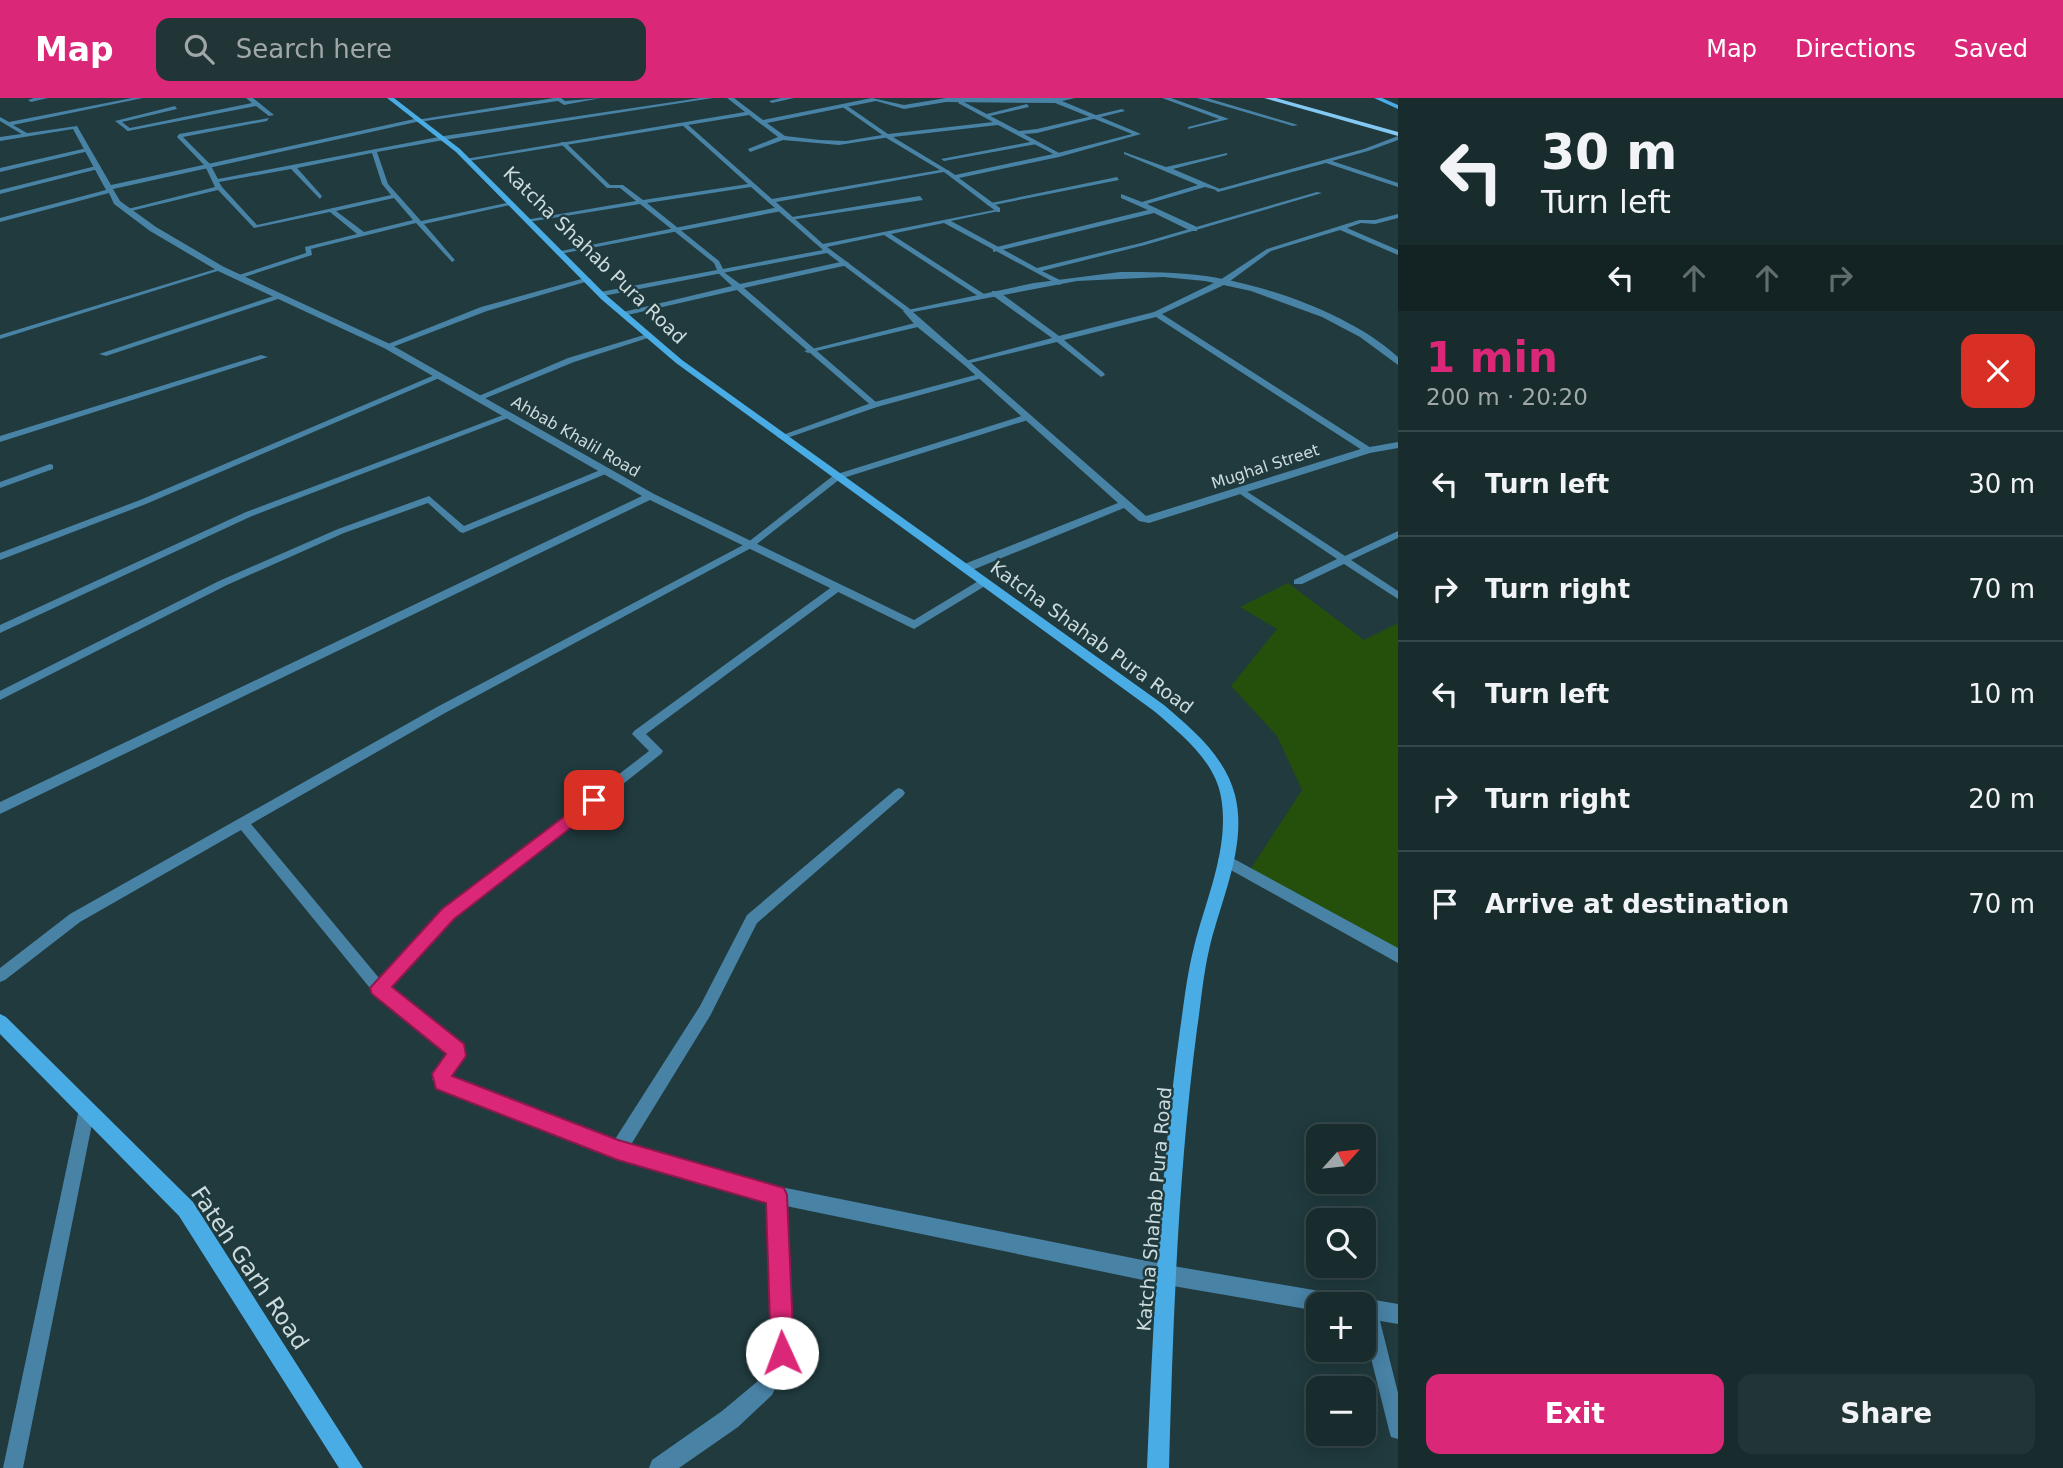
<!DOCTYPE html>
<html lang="en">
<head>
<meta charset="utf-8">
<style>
  :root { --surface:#182c2e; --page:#213436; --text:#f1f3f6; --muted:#9fa7aa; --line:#36484a; --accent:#db2777 }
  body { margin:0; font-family:"DejaVu Sans",sans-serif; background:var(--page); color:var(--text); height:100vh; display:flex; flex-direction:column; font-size:26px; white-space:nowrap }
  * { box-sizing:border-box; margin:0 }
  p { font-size:23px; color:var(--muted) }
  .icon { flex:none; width:38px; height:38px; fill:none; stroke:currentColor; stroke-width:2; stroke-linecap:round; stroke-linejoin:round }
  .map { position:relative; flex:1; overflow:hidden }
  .sheet { display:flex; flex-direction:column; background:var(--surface); width:665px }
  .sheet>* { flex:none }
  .hud { background:#182c2e; color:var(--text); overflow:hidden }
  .needle { width:46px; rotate:63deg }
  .controls { position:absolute; left:1306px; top:1026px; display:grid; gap:14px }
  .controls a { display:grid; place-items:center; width:70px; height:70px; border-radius:14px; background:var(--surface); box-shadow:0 4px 18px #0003,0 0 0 2px var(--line); font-size:35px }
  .pin { position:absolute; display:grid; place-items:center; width:60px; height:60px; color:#fff; margin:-30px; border-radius:14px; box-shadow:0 4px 10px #0006 }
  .me { position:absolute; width:77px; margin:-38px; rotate:358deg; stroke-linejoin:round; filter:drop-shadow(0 0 5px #0008) }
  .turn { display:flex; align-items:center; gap:24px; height:147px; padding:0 28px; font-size:32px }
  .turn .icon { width:91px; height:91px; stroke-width:2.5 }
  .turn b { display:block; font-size:49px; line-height:60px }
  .lanes { display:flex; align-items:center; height:66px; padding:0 28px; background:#0003; justify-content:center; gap:35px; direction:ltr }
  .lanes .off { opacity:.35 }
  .round { display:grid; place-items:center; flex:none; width:74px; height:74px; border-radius:14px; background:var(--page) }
  .summary { display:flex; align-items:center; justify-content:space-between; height:119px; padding:0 28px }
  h1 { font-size:42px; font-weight:600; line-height:52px; color:var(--accent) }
  .cta { display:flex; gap:14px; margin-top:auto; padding:14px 28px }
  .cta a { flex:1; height:80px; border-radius:14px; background:var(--accent); color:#fff; font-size:28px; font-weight:600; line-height:80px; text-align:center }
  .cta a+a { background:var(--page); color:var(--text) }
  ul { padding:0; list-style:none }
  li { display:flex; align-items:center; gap:21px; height:105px; padding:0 28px; border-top:2px solid var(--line) }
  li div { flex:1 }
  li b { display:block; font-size:26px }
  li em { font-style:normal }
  header { display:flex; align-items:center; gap:42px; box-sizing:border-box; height:98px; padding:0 35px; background:var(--accent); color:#fff }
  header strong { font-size:33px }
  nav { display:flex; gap:38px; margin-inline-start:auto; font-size:24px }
  .search { width:490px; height:63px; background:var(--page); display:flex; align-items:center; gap:18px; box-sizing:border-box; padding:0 24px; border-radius:14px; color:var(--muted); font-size:26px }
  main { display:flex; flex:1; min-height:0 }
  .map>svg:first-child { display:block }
  .green { fill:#24500c }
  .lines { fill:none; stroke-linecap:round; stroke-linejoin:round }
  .lane { fill:#4882a5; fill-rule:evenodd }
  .street { fill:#4882a5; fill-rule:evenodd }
  .secondary { fill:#49ace5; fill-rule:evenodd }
  .primary { fill:#84c9f4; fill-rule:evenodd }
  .route { fill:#db2777; stroke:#8e194d; stroke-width:2 }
  .labels { text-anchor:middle; stroke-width:5; stroke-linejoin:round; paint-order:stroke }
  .far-street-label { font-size:16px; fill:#ccdbdc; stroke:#203a3d }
  .street-label { font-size:19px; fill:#ccdbdc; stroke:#203a3d }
  .near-street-label { font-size:23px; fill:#ccdbdc; stroke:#203a3d }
</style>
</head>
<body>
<header>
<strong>Map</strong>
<div class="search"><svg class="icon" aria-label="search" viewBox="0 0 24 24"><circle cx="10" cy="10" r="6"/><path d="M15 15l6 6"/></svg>Search here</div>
<nav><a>Map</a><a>Directions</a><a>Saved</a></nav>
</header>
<main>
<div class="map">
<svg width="1398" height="1370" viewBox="0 0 1398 1370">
  <rect width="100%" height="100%" fill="#203a3d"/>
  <path class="green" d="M1288 485 1364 542 1398 525V858L1248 775 1302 692 1277 638 1231 588 1277 531 1240 509Z"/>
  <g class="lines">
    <path class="lane" d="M34 0H48L31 4 28 2Z
      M132 0H143L13 27 27 35 25 38 0 23V19L9 24Z
      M554 0H561L565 3 601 0 564 7 558 3 419 24 416 22Z
      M700 0H713L444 42 377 54 388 86 421 123 511 104 514 106 424 126 454 161 455 162 452 164 416 125 311 151 312 157 238 181 236 180V178L306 155 305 149 357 136 330 114 254 130 218 92 127 114 124 112 215 89 205 68 177 39 179 36 269 20 267 23 183 39 210 66 218 81 444 38ZM372 55 382 86 391 97 257 127 222 89 219 84 291 71 320 101 322 98 297 70ZM394 100 413 122 364 134 336 113Z
      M781 0H794L772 5 769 3Z
      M960 2 1019 33 1037 31 1122 11 1125 13 1037 35 1024 36 1061 56 1059 59 998 27 893 39 949 73 776 104 823 146 999 111V113L951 123 1037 170 1141 145 1317 94 1322 95 1145 147 1042 173 1062 183 1063 185 1059 187 944 125 891 136 984 196V200H981L884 137 827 149 910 211 911 213 907 215 827 155 603 198 599 196 600 194 717 172 714 165 640 106 528 124 525 122 636 103 620 90H607L561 46V44H565L610 87H623L643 102 748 86 681 26 686 25 772 101 940 72 888 41 841 8 846 7 888 36 993 24 958 5ZM751 89 823 152 723 171 719 163 647 105Z
      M175 8 177 11 122 24 131 31 128 33 115 23Z
      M1398 38V42L1368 53 1332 63 1398 85V89L1326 65 1218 94 1215 92 1364 51Z
      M87 50 89 53 0 74V70Z
      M96 68 98 71 0 96V92Z
      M1117 79 1119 82 989 108 986 106Z
      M1398 116V120L1375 126 1361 125 1347 130 1398 152V157L1340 132 1271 153 1226 186 1162 216 1371 350V354H1365L1156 219 1064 242 1104 275 1105 277 1101 279 1057 244 966 266 962 264 1052 240 992 197V193H998L1059 238 1154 214 1220 182 1267 151 1359 122H1375Z
      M219 170 224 171 0 241V237Z
      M585 180 592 182 487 213 390 250 383 248 481 209Z
      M277 197 284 199 106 258 99 256Z
      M919 224 923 226 922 228 808 255 804 253Z
      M644 237 651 239 574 264 481 302 474 300 568 260Z
      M261 257 268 259 0 344V338Z
      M437 276 444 278 146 406 0 462V455L140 402Z
      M979 276 983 278 982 280 877 309 784 341 777 339 871 305Z
      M506 316 513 318 252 418 0 535V527L246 414Z
      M1028 316 1032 319 1031 321 840 381 753 449 445 615 251 726 379 880 443 812 649 653 632 636 634 633 833 488H841V492L646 636 663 653 661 656 453 820 389 889 462 948 465 953 446 986 441 988 436 986 433 981 448 955 374 895 241 732 80 824 5 882 0 884V870L70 816 437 609 747 445 834 377Z
      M50 366 53 367V371L0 390V384Z
      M605 370 610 373 608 375 463 435 460 434 428 405 344 435 227 487 0 602V593L219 483 338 431 429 398 464 428Z
      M1240 389 1345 458 1398 433V440L1351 462 1398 493V501L1344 466 1302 486H1294V482L1337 461 1237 394 1235 392Z
      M899 690 903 692 905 695 903 698 757 825 710 918 624 1058 618 1060 612 1058 610 1052 612 1046 700 908 747 817 895 692Z
      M87 1003 93 1006 95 1011 23 1370H3L79 1011 81 1006Z
      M1368 1202 1374 1205 1377 1211 1398 1295V1341L1391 1339 1389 1332 1363 1228V1206H1361Z"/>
    <path class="street" d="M246 0H253L274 17 269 18 256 8 128 33 125 31 252 5Z
      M727 0H734L763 22 872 0 904 7 946 0H1075L1062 3 1141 36 1059 59 959 80 1000 110V114H997L944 74V72H948L955 77 1058 55 1132 36 1055 5 946 4 904 11 876 3 767 25 785 38 820 42 846 43 888 36 890 39 839 47 783 42 750 54 748 51 778 39 749 17 468 63 465 61 745 14Z
      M1162 0H1171L1229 21 1188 31V29L1219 21Z
      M1197 0H1207L1298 27 1293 28Z
      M1027 6 1029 9 986 19 983 17Z
      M419 20 421 23 113 91 120 103 156 129 224 169 390 246 654 396 914 522 980 482 984 481 990 485 914 531 650 402 0 716V704L642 398 384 250 218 173 150 133 114 106 109 95 0 124V120L106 92 73 31 0 43V39L77 28 111 87Z
      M1035 43 1037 46 944 63 941 61Z
      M1124 54 1166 69 1227 55V57L1173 71 1220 91V93L1205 89 1147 106 1197 129V133H1191L1154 115 993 154V150L1148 112 1121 100V96L1142 104 1198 87 1124 56Z
      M920 98 923 102 790 122 786 120Z
      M779 109 782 113 560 156 556 154Z
      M845 163 849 165 848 167 744 190 877 305 879 307 874 310 737 192 623 218 619 215 732 188 717 174 721 172 740 186Z
      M1120 174C1148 174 1177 174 1206 178 1267 187 1352 217 1398 259V267L1360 239 1322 219 1251 193 1205 183 1163 179 1077 183 913 214 1146 418 1364 350 1398 344V350L1370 355 1149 425 1139 423 1124 410 970 473H962V467L1118 405 963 266 916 228 903 213 1034 185Z
      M1225 756 1398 850V865L1220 766 1218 762 1220 758Z
      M441 973 449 978 618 1043 776 1088 1167 1167 1337 1196 1344 1199 1347 1206H1318V1213L1167 1187 786 1108 792 1255 772 1297 738 1329 679 1370H649L652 1362 722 1313 758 1283 772 1254 767 1104 618 1061 437 990 432 981 435 975Z
      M1363 1200 1398 1206V1226L1363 1220V1206H1355Z"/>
    <path class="secondary" d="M387 0H394L460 51 606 197 682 262 1164 607C1192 631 1225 658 1235 697 1248 748 1220 803 1209 852 1203 878 1201 905 1197 931 1178 1076 1173 1223 1169 1370H1147C1153 1224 1160 1077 1180 932 1184 905 1187 876 1194 849 1206 800 1230 750 1221 699 1215 663 1181 636 1154 613L676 265 601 201 456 54Z
      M1374 0H1382L1398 7V11Z
      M0 916 6 919 193 1104 363 1370H339L179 1118 0 936Z"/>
    <path class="primary" d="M1264 0H1276L1398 34V38Z"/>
  </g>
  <path class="route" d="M594 696 602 702 600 707 454 821 392 889 464 946 466 958 452 978 618 1042 784 1090 787 1097 794 1255 791 1263 782 1267 774 1263 771 1255 766 1105 618 1062 436 991 432 976 446 956 372 896 370 890 442 811Z"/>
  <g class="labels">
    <g class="far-street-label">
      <text transform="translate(576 338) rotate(30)" y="6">Ahbab Khalil Road</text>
      <text transform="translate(1265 368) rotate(-18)" y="6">Mughal Street</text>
    </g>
    <g class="street-label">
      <text transform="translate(595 157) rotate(44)" y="7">Katcha Shahab Pura Road</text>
      <text transform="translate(1092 539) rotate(36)" y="7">Katcha Shahab Pura Road</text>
      <text transform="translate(1154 1111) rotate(-85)" y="7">Katcha Shahab Pura Road</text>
    </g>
    <g class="near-street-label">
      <text transform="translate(250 1170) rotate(56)" y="8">Fateh Garh Road</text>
    </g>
  </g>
</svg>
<div class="controls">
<a><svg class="needle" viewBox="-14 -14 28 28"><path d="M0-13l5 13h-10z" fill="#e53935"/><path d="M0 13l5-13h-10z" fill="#9fa7aa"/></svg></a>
<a><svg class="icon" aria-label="search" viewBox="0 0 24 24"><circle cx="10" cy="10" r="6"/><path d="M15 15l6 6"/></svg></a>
<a>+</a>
<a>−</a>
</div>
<div class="pin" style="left:594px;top:702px;background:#d93025"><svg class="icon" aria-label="arrive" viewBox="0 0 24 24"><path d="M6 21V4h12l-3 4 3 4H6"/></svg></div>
<svg class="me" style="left:782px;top:1255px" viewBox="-20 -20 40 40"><circle r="19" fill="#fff"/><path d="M0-13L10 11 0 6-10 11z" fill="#db2777"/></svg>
</div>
<section class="sheet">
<div class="hud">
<div class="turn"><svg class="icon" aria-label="left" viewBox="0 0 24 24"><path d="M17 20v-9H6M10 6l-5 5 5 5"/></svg><div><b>30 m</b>Turn left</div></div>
<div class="lanes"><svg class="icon" aria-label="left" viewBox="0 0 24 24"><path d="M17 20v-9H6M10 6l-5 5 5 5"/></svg><svg class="icon off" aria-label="ahead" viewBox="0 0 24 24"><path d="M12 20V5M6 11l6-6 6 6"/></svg><svg class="icon off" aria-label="ahead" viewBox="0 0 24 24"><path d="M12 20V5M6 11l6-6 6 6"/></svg><svg class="icon off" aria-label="right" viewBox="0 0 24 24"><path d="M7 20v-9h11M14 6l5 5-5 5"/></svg></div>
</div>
<div class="summary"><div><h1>1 min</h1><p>200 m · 20:20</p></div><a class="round" style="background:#d93025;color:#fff"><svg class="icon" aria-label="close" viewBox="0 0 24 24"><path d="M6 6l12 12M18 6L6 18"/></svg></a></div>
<ul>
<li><svg class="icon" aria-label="left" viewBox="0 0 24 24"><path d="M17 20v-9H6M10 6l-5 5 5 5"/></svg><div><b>Turn left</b></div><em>30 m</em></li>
<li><svg class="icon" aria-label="right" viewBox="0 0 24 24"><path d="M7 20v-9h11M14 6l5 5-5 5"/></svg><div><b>Turn right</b></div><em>70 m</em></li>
<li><svg class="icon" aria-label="left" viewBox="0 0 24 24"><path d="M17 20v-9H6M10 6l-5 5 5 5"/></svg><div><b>Turn left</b></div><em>10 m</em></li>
<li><svg class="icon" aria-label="right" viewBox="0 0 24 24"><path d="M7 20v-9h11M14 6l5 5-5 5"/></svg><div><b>Turn right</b></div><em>20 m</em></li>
<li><svg class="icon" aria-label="arrive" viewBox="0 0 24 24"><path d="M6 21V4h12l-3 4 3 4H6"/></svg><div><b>Arrive at destination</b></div><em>70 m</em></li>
</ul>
<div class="cta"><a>Exit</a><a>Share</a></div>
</section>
</main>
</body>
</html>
